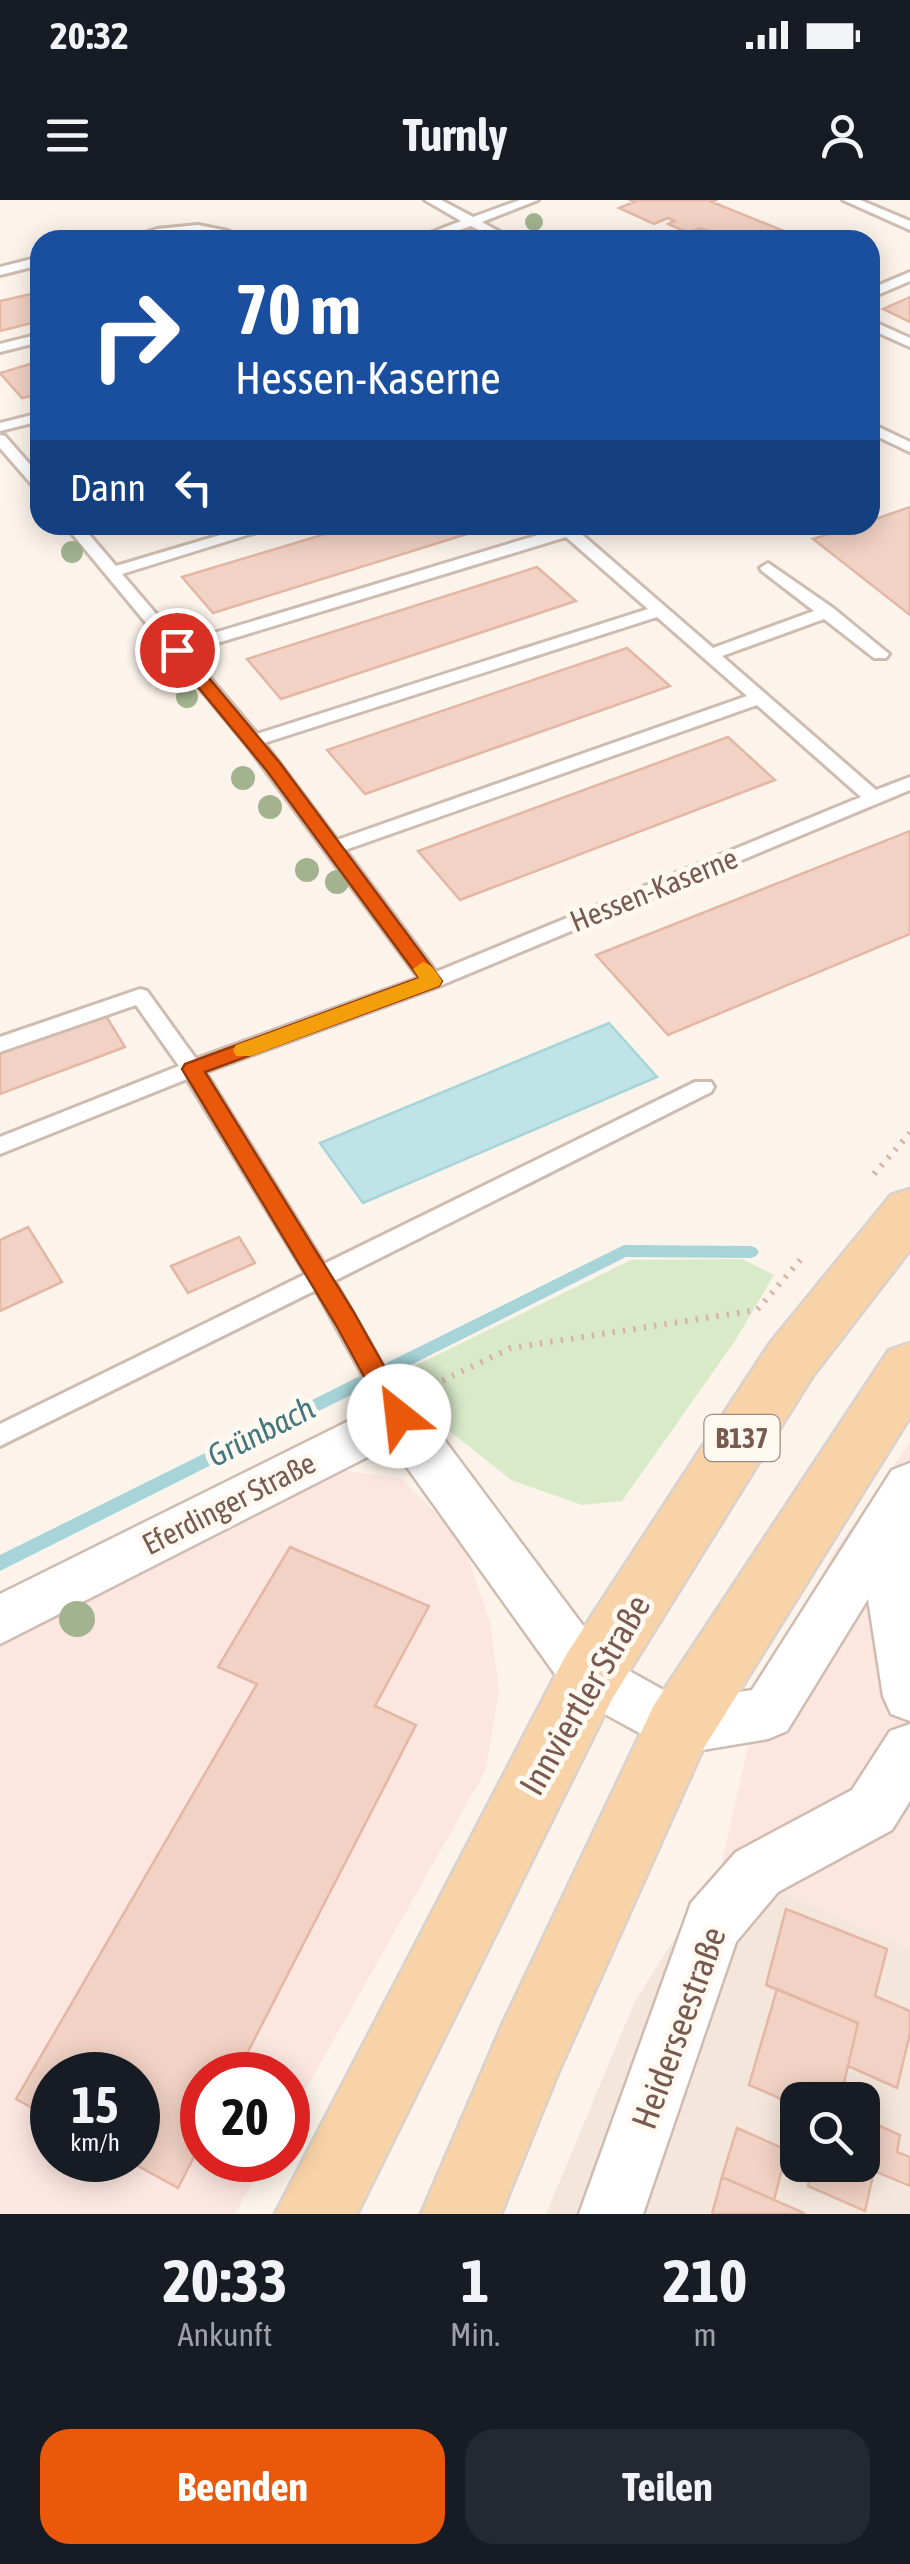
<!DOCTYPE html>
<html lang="de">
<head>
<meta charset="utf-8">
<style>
  :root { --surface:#171b24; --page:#242831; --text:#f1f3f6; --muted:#9ea1a6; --accent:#ea580c }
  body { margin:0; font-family:"Asap Condensed",sans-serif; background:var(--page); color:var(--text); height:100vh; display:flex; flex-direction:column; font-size:38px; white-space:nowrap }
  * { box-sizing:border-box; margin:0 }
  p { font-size:32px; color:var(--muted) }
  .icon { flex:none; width:55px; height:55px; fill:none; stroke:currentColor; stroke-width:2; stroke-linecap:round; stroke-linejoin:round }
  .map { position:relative; height:2014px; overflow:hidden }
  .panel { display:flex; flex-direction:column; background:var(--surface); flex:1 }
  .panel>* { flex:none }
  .banner { position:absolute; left:30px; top:30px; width:850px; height:305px; border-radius:30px; box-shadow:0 5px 25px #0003; background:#1a4fa0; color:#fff; overflow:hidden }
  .buttons { position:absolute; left:780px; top:1882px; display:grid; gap:20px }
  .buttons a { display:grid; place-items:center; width:100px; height:100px; border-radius:20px; background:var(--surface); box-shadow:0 5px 25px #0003; font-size:50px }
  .speed { position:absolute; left:30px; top:1852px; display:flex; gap:20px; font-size:50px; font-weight:700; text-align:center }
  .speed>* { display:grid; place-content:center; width:130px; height:130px; border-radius:50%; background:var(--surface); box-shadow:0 5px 25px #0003; line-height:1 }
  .speed small { font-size:25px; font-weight:400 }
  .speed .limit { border:15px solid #d22; background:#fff; color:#111 }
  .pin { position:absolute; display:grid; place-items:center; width:85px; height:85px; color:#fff; margin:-42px; border:5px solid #fff; border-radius:50%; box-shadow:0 2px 10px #0007 }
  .me { position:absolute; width:110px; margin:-55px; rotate:331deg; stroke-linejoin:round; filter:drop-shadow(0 0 8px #0008) }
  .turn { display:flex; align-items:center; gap:35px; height:210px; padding:0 40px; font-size:45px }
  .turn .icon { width:130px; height:130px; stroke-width:2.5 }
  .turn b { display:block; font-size:70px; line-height:85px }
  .then { display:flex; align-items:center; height:95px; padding:0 40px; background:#0003; gap:20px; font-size:38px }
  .eta { display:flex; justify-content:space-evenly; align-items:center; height:170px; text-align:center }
  .eta b { font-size:60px; font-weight:700; line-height:70px }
  .cta { display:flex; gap:20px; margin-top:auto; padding:20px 40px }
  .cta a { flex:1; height:115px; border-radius:30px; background:var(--accent); color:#fff; font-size:40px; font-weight:700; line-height:115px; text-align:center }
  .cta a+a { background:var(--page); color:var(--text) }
  .status { display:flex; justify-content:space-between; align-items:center; height:70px; padding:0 50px; background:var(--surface); direction:ltr }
  .status svg { height:28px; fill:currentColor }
  header { display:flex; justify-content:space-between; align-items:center; height:130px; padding:0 40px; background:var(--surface); font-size:45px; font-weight:700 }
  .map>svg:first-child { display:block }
  .residential { fill:#f4e6da; fill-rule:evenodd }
  .commercial { fill:#fce6e0; fill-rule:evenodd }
  .green { fill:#d9eac9 }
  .water { fill:#bfe3e6; stroke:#a6d4d8; stroke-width:2.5 }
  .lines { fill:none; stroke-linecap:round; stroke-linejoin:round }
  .stream { fill:#a6d4d8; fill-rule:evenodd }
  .building { fill:#f1d2c4; stroke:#e3b7a4; stroke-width:2.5 }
  .service-casing { stroke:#cfbcb0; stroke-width:6 }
  .minor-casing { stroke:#cfbcb0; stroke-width:5 }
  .primary-casing { stroke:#d9d1cd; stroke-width:5 }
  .path { stroke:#d7b5a6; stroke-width:6; stroke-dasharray:2.5 8; stroke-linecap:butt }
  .service { fill:#fff; fill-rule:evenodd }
  .minor { fill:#fff; fill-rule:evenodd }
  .primary { fill:#f8d3a7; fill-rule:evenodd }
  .tree { fill:#a3b390 }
  .route { fill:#ea580c; stroke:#983908; stroke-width:2.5 }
  .slow { fill:#f59e0b }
  .labels { text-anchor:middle; stroke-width:10; stroke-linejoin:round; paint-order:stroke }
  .shield { fill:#fff9f2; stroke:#a08a7f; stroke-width:2.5 }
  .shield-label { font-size:28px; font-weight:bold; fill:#785a4e }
  .street-label { font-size:30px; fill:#785a4e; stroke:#fff9f2 }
  .water-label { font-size:32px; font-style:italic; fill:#42767c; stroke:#fff9f2 }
  .near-street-label { font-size:35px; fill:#785a4e; stroke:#fff9f2 }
</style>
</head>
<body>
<div class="status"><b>20:32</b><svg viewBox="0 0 49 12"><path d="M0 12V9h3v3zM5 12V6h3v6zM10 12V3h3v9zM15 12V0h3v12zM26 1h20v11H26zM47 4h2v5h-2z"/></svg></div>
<header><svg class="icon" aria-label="menu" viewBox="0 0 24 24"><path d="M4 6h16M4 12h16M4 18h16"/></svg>Turnly<svg class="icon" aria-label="person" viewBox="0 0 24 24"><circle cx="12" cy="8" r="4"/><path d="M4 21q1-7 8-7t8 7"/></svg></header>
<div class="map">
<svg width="910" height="2014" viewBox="0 0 910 2014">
  <rect width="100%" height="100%" fill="#fcf4eb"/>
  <path class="residential" d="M721 1665 910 1749V2014H546L635 1801ZM798 1900H862V1965H798Z"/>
  <path class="commercial" d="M910 1242V1749L721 1665 759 1498 833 1354Z
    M323 1268 401 1278 461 1338 490 1422 499 1490 486 1570 288 1921V1875H202V1960H265L235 2014H0V1446ZM52 1875H138V1960H52Z"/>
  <path class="green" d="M742 1059 774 1075 735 1141 622 1301 582 1305 511 1280 386 1180 631 1060Z"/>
  <path class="water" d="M609 823 657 877 363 1003 320 943Z"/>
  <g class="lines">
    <path class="stream" d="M624 1045 751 1046 756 1048 759 1052 756 1056 751 1058 626 1057 0 1371V1355Z"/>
  </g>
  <path class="building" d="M629 0H717L712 2 806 40H728L701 28 688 33 668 24 674 21 668 18 654 24 619 8 634 2Z
    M40 92V121L0 131V101Z
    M910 97V122L883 109Z
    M40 161V194L22 198 0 173Z
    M910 307V415L813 339 857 325H870V321Z
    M355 325H496L213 413 182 377Z
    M537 367 576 401 281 499 247 459Z
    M627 448 670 486 365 594 327 550Z
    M728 537 775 580 460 700 418 651Z
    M910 631V734L668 835 596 755Z
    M103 811 125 847 0 894V849Z
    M28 1027 62 1082 0 1111V1040Z
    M239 1037 255 1063 188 1093 171 1066Z
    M290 1347 429 1406 375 1506 416 1525 236 1875H202V1941L178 1988 127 1960H138V1875H52V1919L16 1899 257 1484 218 1467Z
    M786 1709 887 1749 875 1796 910 1811V1833L897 1888 848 1866 858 1823 766 1785Z
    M777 1789 858 1823 840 1900H798V1906L749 1885Z
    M862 1918 900 1935 897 1952 910 1957V1986L860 1965Z
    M737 1928 787 1950 774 2000 722 1977Z
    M813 1965H860L874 1971 865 2011 808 1986Z
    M722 1977 804 2013V2014H712Z"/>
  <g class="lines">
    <g class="service-casing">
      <path id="service" d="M425 0H441L473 17 520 0H538L482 22 514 40H498L471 26 430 40H412L461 21Z
        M843 0H860L910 21V30Z
        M198 25 228 31 243 40 198 32 124 40 157 29Z
        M40 57V65L0 75V67Z
        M910 72V81L870 98V89Z
        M870 120 910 138V147L870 129Z
        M40 134V142L0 152V144Z
        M40 213V221L0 231V223Z
        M870 223 910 242V252L870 233Z
        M0 235 5 236 40 276V290L35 288 0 248Z
        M65 325H81L116 366 254 325H279L122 374 181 443 558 329 554 325H571L713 448 814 411 762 371 760 368 768 363 833 408 889 454 886 458H874L824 419 722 456 876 590 910 577V590L439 786 205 872 324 1064 695 882H711L714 887 711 892 334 1081 408 1210 411 1217 408 1224 399 1227 390 1224 316 1090 0 1246V1224L306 1074 187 879 0 954V937L179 866 136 805 0 852V837L140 789 147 791 196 859 419 778 247 545ZM566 337 648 409 257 534 188 452ZM657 417 747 496 337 640 264 543ZM757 505 861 597 436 772 345 650Z"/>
    </g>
    <g class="minor-casing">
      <path id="minor" d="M399 1196 416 1202 608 1459 683 1501 752 1490 892 1270 910 1263V1521L891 1514 883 1496 868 1399 787 1531 768 1539 678 1554 570 1495 391 1245 0 1444V1394Z
        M910 1524V1601L892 1630 778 1692 736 1742 643 2014H579L691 1703 736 1652 852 1590 890 1531Z"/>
    </g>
    <g class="primary-casing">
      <path id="primary" d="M910 989V1050L812 1177 612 1499 357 2014H275L566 1455 770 1143 891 995Z
        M910 1143V1217L702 1551 558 1873 501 2014H421L503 1823 654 1505 889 1150Z"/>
    </g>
    <path class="path" d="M874 974 910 933
      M433 1185 511 1148 757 1110 801 1059"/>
    <use href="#service" class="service"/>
    <use href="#minor" class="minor"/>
    <use href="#primary" class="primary"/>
  </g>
  <g class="tree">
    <circle cx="534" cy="22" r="9"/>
    <circle cx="72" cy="352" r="11"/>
    <circle cx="187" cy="497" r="11"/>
    <circle cx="243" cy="578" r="12"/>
    <circle cx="270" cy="607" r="12"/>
    <circle cx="307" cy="670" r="12"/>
    <circle cx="337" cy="682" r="12"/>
    <circle cx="77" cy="1419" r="18"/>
  </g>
  <path class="route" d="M177 445 183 447 280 563 442 781 439 786 205 872 353 1111 408 1209 412 1216 408 1224 399 1227 390 1224 336 1125 182 869 185 864 419 778 267 571 171 454V447Z"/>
  <path class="slow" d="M423 762C433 765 437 773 442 781L439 786 251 856H236L233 850 236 845 419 778 413 769Z"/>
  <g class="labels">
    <rect class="shield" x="704.5" y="1215" width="75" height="46" rx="8"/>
    <g class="shield-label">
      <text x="742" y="1248">B137</text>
    </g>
    <g class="street-label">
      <text transform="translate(654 690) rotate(-22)" y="10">Hessen-Kaserne</text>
      <text transform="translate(229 1304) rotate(-27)" y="10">Eferdinger Straße</text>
    </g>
    <g class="water-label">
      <text transform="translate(261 1232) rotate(-27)" y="11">Grünbach</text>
    </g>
    <g class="near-street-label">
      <text transform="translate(585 1495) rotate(-60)" y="12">Innviertler Straße</text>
      <text transform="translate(679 1828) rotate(-70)" y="12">Heiderseestraße</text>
    </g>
  </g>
</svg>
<div class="buttons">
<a><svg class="icon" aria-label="search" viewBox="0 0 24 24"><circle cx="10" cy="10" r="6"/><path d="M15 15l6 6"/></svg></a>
</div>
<div class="speed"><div>15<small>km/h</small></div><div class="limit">20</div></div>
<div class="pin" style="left:177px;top:450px;background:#d93025"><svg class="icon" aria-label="arrive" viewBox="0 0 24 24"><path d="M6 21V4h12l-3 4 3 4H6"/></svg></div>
<svg class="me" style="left:399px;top:1216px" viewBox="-20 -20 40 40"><circle r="19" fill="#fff"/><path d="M0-13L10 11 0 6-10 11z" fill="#ea580c"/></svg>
<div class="banner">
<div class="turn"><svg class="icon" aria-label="right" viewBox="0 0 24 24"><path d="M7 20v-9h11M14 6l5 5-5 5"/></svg><div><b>70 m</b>Hessen-Kaserne</div></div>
<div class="then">Dann<svg class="icon" aria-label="left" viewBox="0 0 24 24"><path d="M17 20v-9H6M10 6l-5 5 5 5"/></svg></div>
</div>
</div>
<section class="panel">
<div class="eta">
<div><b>20:33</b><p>Ankunft</p></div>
<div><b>1</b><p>Min.</p></div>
<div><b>210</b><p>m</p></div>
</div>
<div class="cta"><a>Beenden</a><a>Teilen</a></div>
</section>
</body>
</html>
